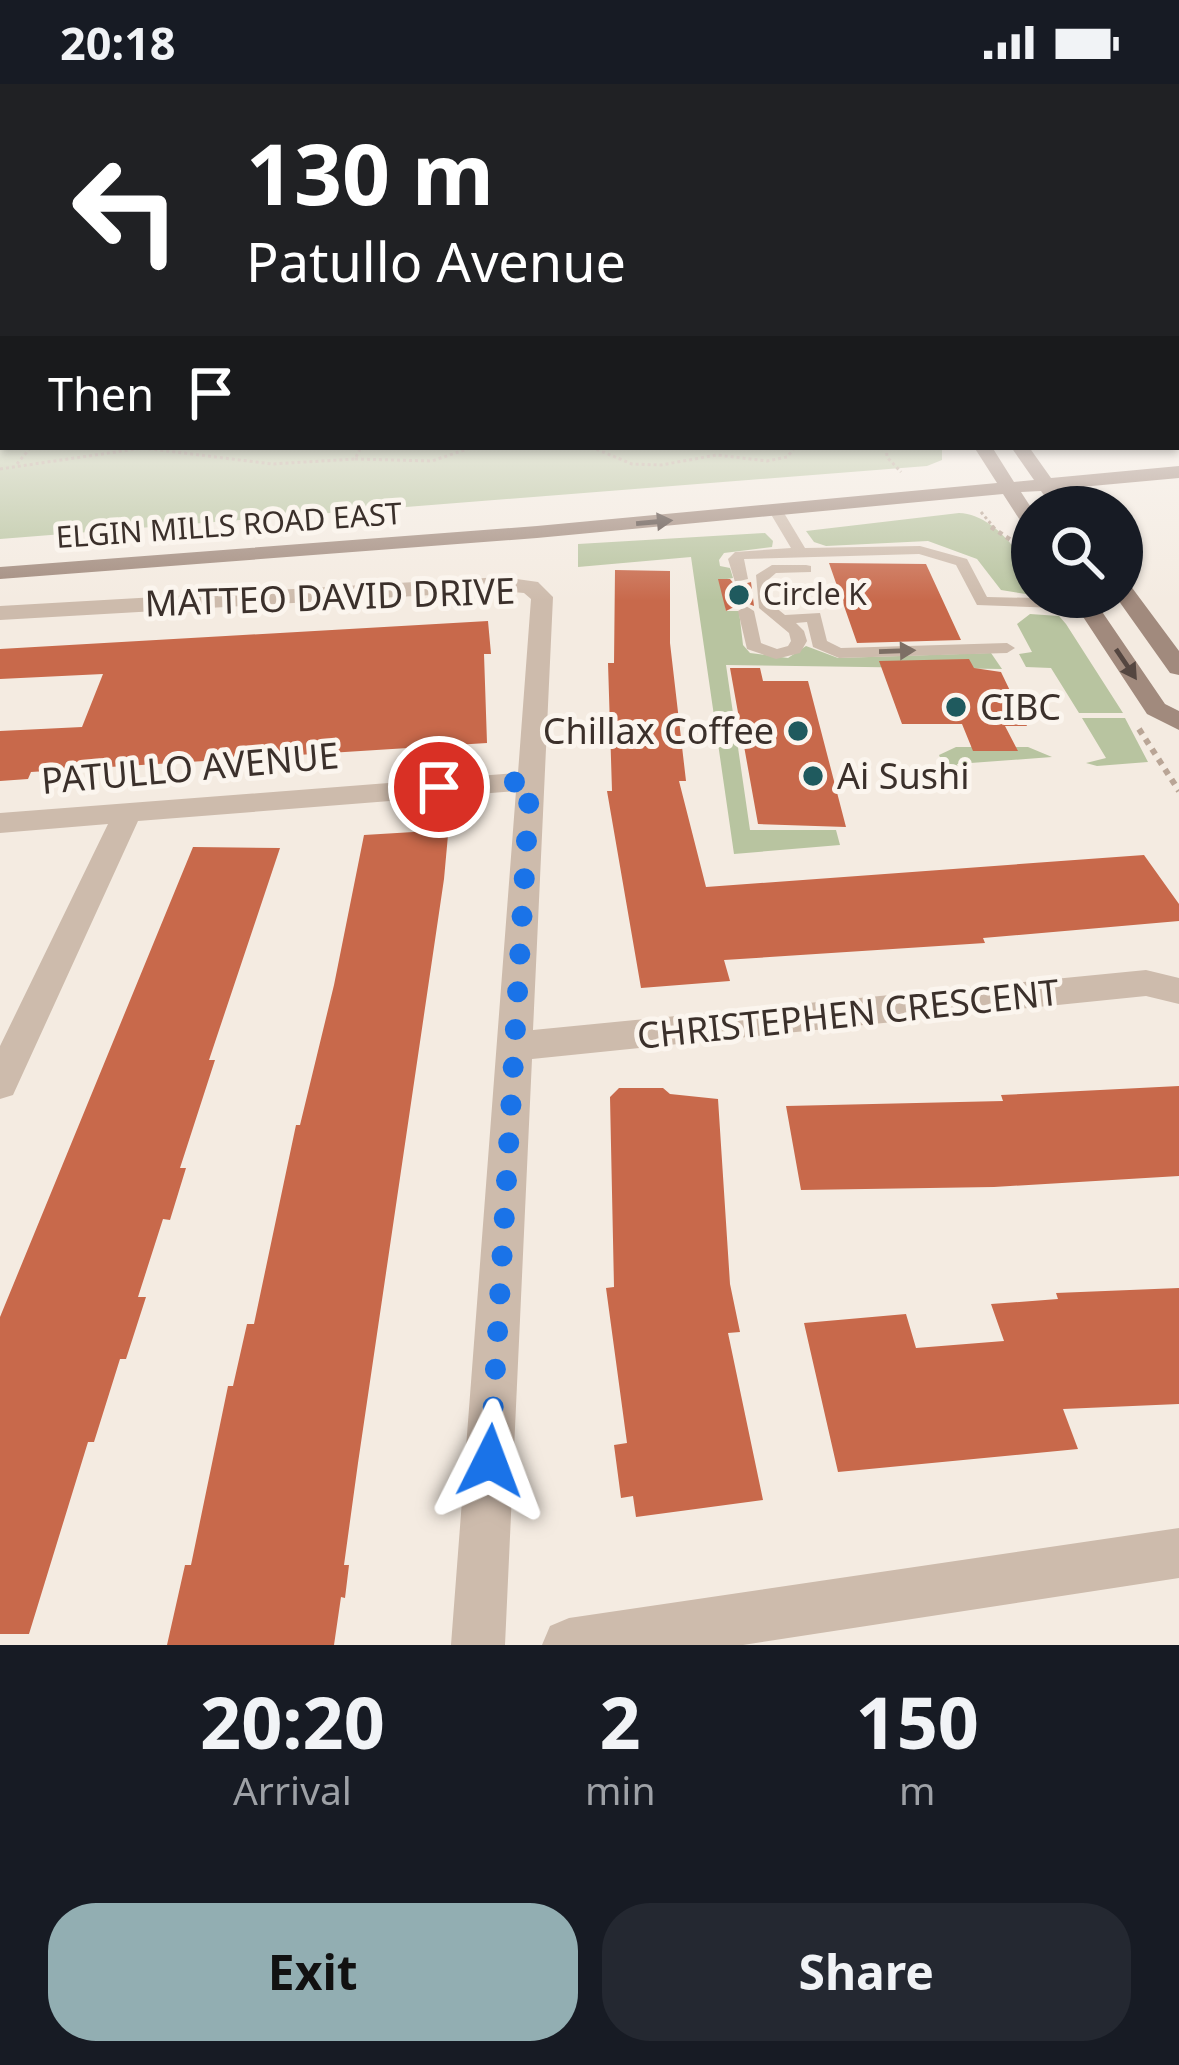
<!DOCTYPE html>
<html lang="en">
<head>
<meta charset="utf-8">
<style>
  :root { --surface:#171b24; --page:#242831; --text:#f1f3f6; --muted:#9ea1a6; --accent:#92aeb2 }
  body { margin:0; font-family:"Noto Sans",sans-serif; background:var(--page); color:var(--text); height:100vh; display:flex; flex-direction:column; font-size:45px; white-space:nowrap }
  * { box-sizing:border-box; margin:0 }
  p { font-size:39px; color:var(--muted) }
  .icon { flex:none; width:66px; height:66px; fill:none; stroke:currentColor; stroke-width:2; stroke-linecap:round; stroke-linejoin:round }
  .map { position:relative; height:1561px; overflow:hidden }
  .sheet { display:flex; flex-direction:column; background:var(--surface); flex:1 }
  .sheet>* { flex:none }
  .top-card { position:absolute; left:0px; top:0px; width:1179px; height:366px; box-shadow:0 3px 9px #0004; background:#202124; color:#fff; overflow:hidden }
  .controls { position:absolute; left:1011px; top:402px; display:grid; gap:24px }
  .controls a { display:grid; place-items:center; width:132px; height:132px; border-radius:50%; background:var(--surface); box-shadow:0 3px 9px #0004; font-size:60px }
  .pin { position:absolute; display:grid; place-items:center; width:102px; height:102px; color:#fff; margin:-51px; border:6px solid #fff; border-radius:50%; box-shadow:0 3px 12px #0007 }
  .me { position:absolute; width:132px; margin:-66px; rotate:3deg; stroke-linejoin:round; filter:drop-shadow(0 0 9px #0008) }
  .turn { display:flex; align-items:center; gap:42px; height:252px; padding:0 48px; font-size:54px }
  .turn .icon { width:156px; height:156px; stroke-width:2.5 }
  .turn b { display:block; font-size:84px; line-height:102px }
  .then { display:flex; align-items:center; height:114px; padding:0 48px; background:#0003; gap:24px; font-size:45px }
  .eta { display:flex; justify-content:space-evenly; align-items:center; height:204px; text-align:center }
  .eta b { font-size:72px; font-weight:700; line-height:84px }
  .button { display:flex; gap:24px; margin-top:auto; padding:24px 48px }
  .button a { flex:1; height:138px; border-radius:48px; background:var(--accent); color:#111; font-size:48px; font-weight:700; line-height:138px; text-align:center }
  .button a+a { background:var(--page); color:var(--text) }
  .status { display:flex; justify-content:space-between; align-items:center; height:84px; padding:0 60px; background:var(--surface); direction:ltr }
  .status svg { height:33px; fill:currentColor }
  .map>svg:first-child { display:block }
  .green { fill:#b8c4a0 }
  .building { fill:#c8694b }
  .lines { fill:none; stroke-linecap:round; stroke-linejoin:round }
  .path-far2 { stroke:#b9a596; stroke-width:3; stroke-dasharray:3 3; stroke-linecap:butt }
  .path-far1 { stroke:#b9a596; stroke-width:4.5; stroke-dasharray:4.5 4.5; stroke-linecap:butt }
  .path { stroke:#b9a596; stroke-width:6; stroke-dasharray:6 6; stroke-linecap:butt }
  .service { fill:#cdbbac; fill-rule:evenodd }
  .minor { fill:#cdbbac; fill-rule:evenodd }
  .secondary { fill:#a18a7d; fill-rule:evenodd }
  .oneway { fill:#544640 }
  .oneway2 { fill:#7d6f65 }
  .route { stroke:#1a73e8; stroke-width:21; stroke-dasharray:0 37.8 }
  .poi-dot { fill:#1f5a5e; stroke:#fbf5ee; stroke-width:4.5 }
  .labels { text-anchor:middle; stroke-width:10; stroke-linejoin:round; paint-order:stroke }
  .far-street-label { font-size:30px; fill:#3b302b; stroke:#fbf5ee }
  .far-poi-label { font-size:30px; fill:#3b302b; stroke:#fbf5ee; text-anchor:start }
  .street-label { font-size:36px; fill:#3b302b; stroke:#fbf5ee }
  .poi-label { font-size:36px; fill:#3b302b; stroke:#fbf5ee; text-anchor:start }
</style>
</head>
<body>
<div class="status"><b>20:18</b><svg viewBox="0 0 49 12"><path d="M0 12V9h3v3zM5 12V6h3v6zM10 12V3h3v9zM15 12V0h3v12zM26 1h20v11H26zM47 4h2v5h-2z"/></svg></div>
<div class="map">
<svg width="1179" height="1561" viewBox="0 0 1179 1561">
  <rect width="100%" height="100%" fill="#f4ebe1"/>
  <path class="green" d="M0 298 3 363H942V376L927 382 0 455Z
    M959 429C994 430 1032 476 1032 511L1001 506 977 475 928 457 826 462 814 458 806 447Z
    M765 449 773 457 772 463 724 469 719 476 720 482 730 484 733 494 721 496 726 527H739L743 561 750 569 788 574 806 562 838 574 991 569 1002 585 726 581 750 746H836L840 761 734 770 691 473 578 483V460Z
    M1030 530 1059 532 1066 540 1123 629H1079L1051 584 1026 583 1019 570 1032 568 1017 540Z
    M1082 634H1125L1148 678 1097 682 1086 679 1106 674Z
    M956 663H1028L1052 673 957 680 960 696 946 688 939 671Z"/>
  <path class="building" d="M829 479 926 480 961 556 857 559Z
    M615 486 670 487V559L686 697H679L706 803 1144 771 1179 820V837L983 854 985 859 724 876 730 897 641 904 607 707H612L608 579H614Z
    M718 495H730L736 502 751 498 754 522 744 518 726 527Z
    M488 537 491 570H484L487 659 31 688 28 695 0 697V647L82 643 103 590 0 595V565Z
    M969 575 974 584 1001 588 1027 642H1005L1018 667H973L962 640H902L879 577Z
    M730 584H760L763 597H808L846 743 758 740Z
    M430 747 448 751 444 795 358 1379 344 1481H349L345 1514 341 1513 334 1561H167L185 1481H191L228 1302H233L247 1240H254L296 1041H300L334 901 364 751Z
    M193 763 280 764 209 976H215L180 1084H186L170 1136 163 1135 138 1213H146L126 1275H120L94 1358H88L29 1550H0V1233Z
    M1179 1002V1092L994 1103 801 1106 786 1022 1003 1017 1001 1011Z
    M619 1004H663L670 1010 718 1015 730 1200 740 1248 728 1249 763 1416 636 1433 633 1412 621 1414 614 1361 627 1359 606 1204 614 1203 610 1013Z
    M1179 1204V1320L1063 1325 1078 1365 838 1388 804 1239 906 1230 916 1264 1004 1257 991 1220 1058 1215 1056 1209Z"/>
  <g class="lines">
    <path class="path-far2" d="M591 363 632 380 661 381 717 371 767 377 787 373 795 363
      M886 363 887 373 901 388
      M355 375 432 377 473 363
      M17 380 31 363
      M0 385 143 364 272 380 355 375 361 363
      M981 428 996 446"/>
    <path class="path-far1" d="M991 443 1011 456"/>
    <path class="path" d="M1139 645 1179 707"/>
    <path class="service" d="M776 423 781 424 805 464 920 462 967 475 987 513 1086 515 1094 520 1086 525 977 521 956 481 919 470 744 475 748 495 735 498 728 475 735 468 791 464 769 427Z
      M806 481 811 482V488L776 489 769 495 774 522 785 531 820 529 827 557 841 564 1007 559 1015 564 1007 569 839 574 813 563 807 538 796 539 804 547 807 557 800 569 776 575 747 565 738 527 746 522 754 527 761 559 777 565 788 562 791 557 789 549 759 524 756 491 772 481Z"/>
    <path class="minor" d="M502 493 538 498 553 513 533 946 1146 886 1179 894V920L1146 912 532 975 505 1561H451L516 707 138 737 13 1011 0 1015V962L108 740 0 749V729L518 689 531 515 524 509 502 507 0 536V522Z
      M1179 1444V1494L743 1561H542L550 1542 569 1534Z"/>
    <path class="secondary" d="M974 363H992L1014 398 1034 396 1011 363H1029L1051 394 1179 382V394L1059 405 1072 423H1052L1041 407 1021 408 1032 425V446L1025 444 1003 410 537 454 0 495V483L537 442 997 399Z
      M1122 499 1130 501 1179 567V591L1170 589 1116 513H1122Z
      M1070 513H1092L1165 620 1179 627V646L1147 630Z"/>
  </g>
  <defs><path id="oneway-solid" d="M-6-.8H1V-3.2L6.5 0L1 3.2V.8H-6Z" transform="scale(3)"/></defs>
  <g class="oneway">
    <use href="#oneway-solid" transform="translate(654 438) rotate(-5)"/>
    <use href="#oneway-solid" transform="translate(1126 580) rotate(56)"/>
  </g>
  <use class="oneway2" href="#oneway-solid" transform="translate(897 567) rotate(-2)"/>
  <linearGradient id="sky" x2="0" y2="1"><stop stop-color="#7eb2d2"/><stop offset="0.58" stop-color="#faf6f2"/><stop offset="1" stop-color="#faf6f2" stop-opacity="0"/></linearGradient>
  <rect width="1179" height="517" fill="url(#sky)"/>
  <g class="lines">
    <path class="route" d="M439 703 530 697 490 1377"/>
  </g>
  <g class="poi-dot">
    <circle cx="739" cy="511" r="12"/>
    <circle cx="956" cy="623" r="12"/>
    <circle cx="798" cy="647" r="12"/>
    <circle cx="813" cy="692" r="12"/>
  </g>
  <g class="labels">
    <g class="far-street-label">
      <text transform="translate(229 442) rotate(-4)" y="10">ELGIN MILLS ROAD EAST</text>
    </g>
    <g class="far-poi-label">
      <text x="763" y="521">Circle K</text>
    </g>
    <g class="street-label">
      <text transform="translate(330 513) rotate(-2)" y="13">MATTEO DAVID DRIVE</text>
      <text transform="translate(190 684) rotate(-5)" y="13">PATULLO AVENUE</text>
      <text transform="translate(848 930) rotate(-6)" y="13">CHRISTEPHEN CRESCENT</text>
    </g>
    <g class="poi-label">
      <text x="980" y="636">CIBC</text>
      <text x="774" y="660" text-anchor="end">Chillax Coffee</text>
      <text x="837" y="705">Ai Sushi</text>
    </g>
  </g>
</svg>
<div class="controls">
<a><svg class="icon" aria-label="search" viewBox="0 0 24 24"><circle cx="10" cy="10" r="6"/><path d="M15 15l6 6"/></svg></a>
</div>
<div class="pin" style="left:439px;top:703px;background:#d93025"><svg class="icon" aria-label="arrive" viewBox="0 0 24 24"><path d="M6 21V4h12l-3 4 3 4H6"/></svg></div>
<svg class="me" style="left:490px;top:1377px" viewBox="-20 -20 40 40"><path d="M0-17L14 15 0 8-14 15z" fill="#1a73e8" stroke="#fff" stroke-width="4"/></svg>
<div class="top-card">
<div class="turn"><svg class="icon" aria-label="left" viewBox="0 0 24 24"><path d="M17 20v-9H6M10 6l-5 5 5 5"/></svg><div><b>130 m</b>Patullo Avenue</div></div>
<div class="then">Then<svg class="icon" aria-label="arrive" viewBox="0 0 24 24"><path d="M6 21V4h12l-3 4 3 4H6"/></svg></div>
</div>
</div>
<section class="sheet">
<div class="eta">
<div><b>20:20</b><p>Arrival</p></div>
<div><b>2</b><p>min</p></div>
<div><b>150</b><p>m</p></div>
</div>
<div class="button"><a>Exit</a><a>Share</a></div>
</section>
</body>
</html>
